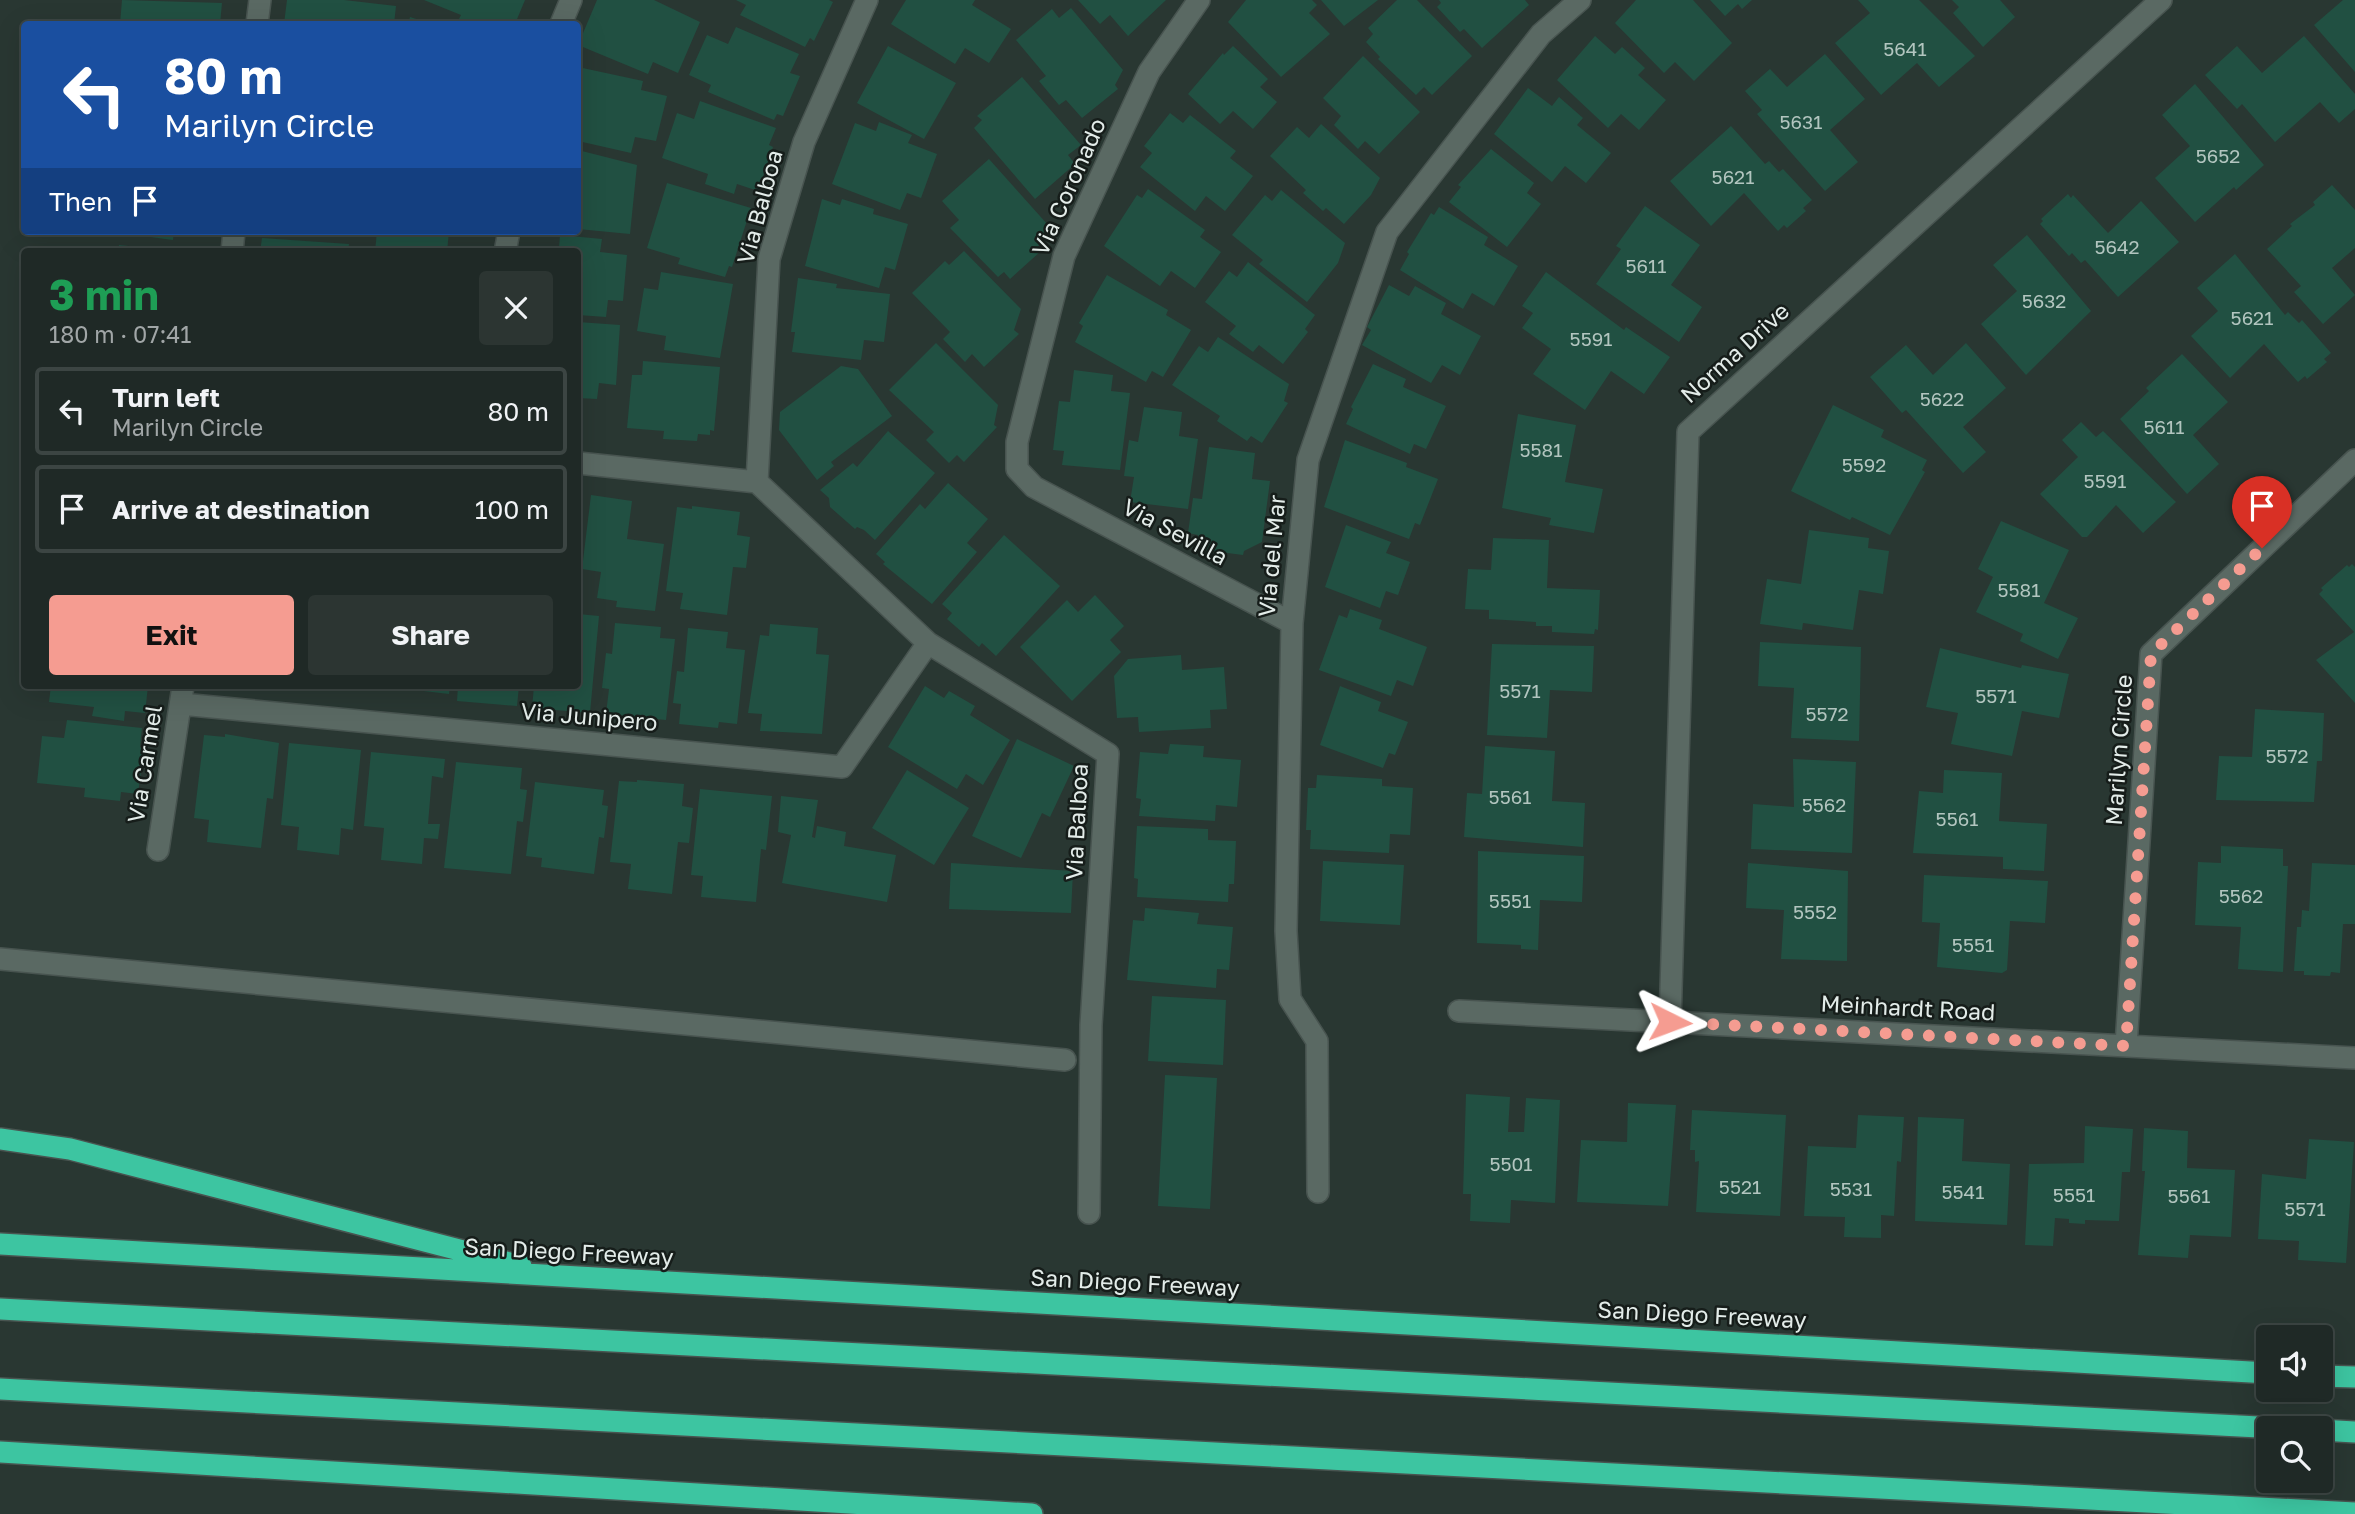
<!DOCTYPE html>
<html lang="en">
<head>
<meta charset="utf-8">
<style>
  :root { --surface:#1f2926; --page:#2c3532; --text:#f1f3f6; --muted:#a1a6a7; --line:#3c4543; --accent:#f59c91 }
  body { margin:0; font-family:"Golos Text",sans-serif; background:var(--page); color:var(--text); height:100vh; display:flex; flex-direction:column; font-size:26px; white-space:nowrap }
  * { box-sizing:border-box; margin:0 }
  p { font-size:23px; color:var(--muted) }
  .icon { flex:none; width:38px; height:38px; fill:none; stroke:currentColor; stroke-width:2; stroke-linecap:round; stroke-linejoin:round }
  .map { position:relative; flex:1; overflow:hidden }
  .side { position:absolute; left:21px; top:248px; width:560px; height:441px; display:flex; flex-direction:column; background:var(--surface); border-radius:7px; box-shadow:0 7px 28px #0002,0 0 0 2px var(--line) }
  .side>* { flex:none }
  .top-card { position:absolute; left:21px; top:21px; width:560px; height:214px; border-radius:7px; box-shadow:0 7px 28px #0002,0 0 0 2px var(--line); background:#1a4fa0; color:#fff; overflow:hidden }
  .controls { position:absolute; left:2256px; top:1325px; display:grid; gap:14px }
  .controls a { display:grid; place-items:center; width:77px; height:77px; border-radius:7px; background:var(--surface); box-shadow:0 7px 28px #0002,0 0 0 2px var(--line); font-size:35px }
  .pin { position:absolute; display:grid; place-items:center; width:60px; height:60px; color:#fff; margin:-72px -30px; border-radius:50% 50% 50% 0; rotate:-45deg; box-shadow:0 0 7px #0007 }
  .pin .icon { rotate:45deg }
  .me { position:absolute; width:77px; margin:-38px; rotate:93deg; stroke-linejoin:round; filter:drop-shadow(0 0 5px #0008) }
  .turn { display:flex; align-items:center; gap:24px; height:147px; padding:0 28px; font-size:32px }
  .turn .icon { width:91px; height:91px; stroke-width:2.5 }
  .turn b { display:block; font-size:49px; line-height:60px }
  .then { display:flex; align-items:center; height:66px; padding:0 28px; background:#0003; gap:14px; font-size:26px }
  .round { display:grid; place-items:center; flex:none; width:74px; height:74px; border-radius:7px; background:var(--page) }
  .headline { display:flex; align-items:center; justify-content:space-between; height:119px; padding:0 28px }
  h1 { font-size:42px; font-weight:700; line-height:52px; color:#1e9e55 }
  .cta { display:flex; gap:14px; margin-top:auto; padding:14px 28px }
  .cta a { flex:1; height:80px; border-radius:7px; background:var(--accent); color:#111; font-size:28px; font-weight:700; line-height:80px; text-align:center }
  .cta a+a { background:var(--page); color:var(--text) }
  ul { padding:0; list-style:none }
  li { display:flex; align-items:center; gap:21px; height:88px; margin:0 14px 10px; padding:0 14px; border:4px solid var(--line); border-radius:7px }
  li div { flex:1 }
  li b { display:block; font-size:26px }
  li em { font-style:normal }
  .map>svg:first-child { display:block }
  .building { fill:#215042 }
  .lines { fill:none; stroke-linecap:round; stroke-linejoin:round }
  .minor-casing { stroke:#485450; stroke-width:24 }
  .highway-casing { stroke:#485450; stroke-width:24 }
  .minor { stroke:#5a6963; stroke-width:21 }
  .highway { stroke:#3dc5a1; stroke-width:21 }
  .route { stroke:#f59c91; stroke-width:12; stroke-dasharray:0 21.6 }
  .labels { text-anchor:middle; stroke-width:5; stroke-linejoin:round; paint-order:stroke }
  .number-label { font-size:19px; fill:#b2c5bf }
  .street-label { font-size:23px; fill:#e3ece9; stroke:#161d1a }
</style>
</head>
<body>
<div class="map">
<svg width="2355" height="1514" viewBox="0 0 2355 1514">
  <rect width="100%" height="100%" fill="#293732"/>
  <path class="building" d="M122 0 222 3 220 24H120Z
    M287 0H344L396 6 394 24H284Z
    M424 0H525L515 24H467L458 21 461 15Z
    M597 0H654L700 22 678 73 653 62 648 74 578 45Z
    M736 0H829L833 2 814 41 810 38 805 47 740 15 746 5Z
    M906 0H975L972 5 1011 29 989 63 965 48 955 64 891 24Z
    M1078 0H1166L1128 36 1110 15 1100 24Z
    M1246 0H1312L1317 5 1309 13 1330 34 1281 77 1228 22Z
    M1321 0H1378L1344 26Z
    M1397 0H1417L1472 56 1432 95 1424 87 1416 95 1378 59 1380 57 1366 42 1373 34 1368 28Z
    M1439 0H1525L1529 5 1482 48 1464 29 1460 32 1437 7 1441 3Z
    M1636 0H1693L1732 43 1694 81 1675 62 1664 73 1615 23Z
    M1710 0H1752L1742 9 1738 4 1725 16Z
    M1858 0H1919L1975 56 1939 87 1917 63 1881 95 1835 43 1870 13Z
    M1952 0H2000L2015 17 1983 47 1953 13 1959 7Z
    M2343 0H2355V72L2314 25Z
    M1071 8 1123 70 1115 85 1118 89 1082 118 1066 100 1059 105 1039 81 1046 76 1016 40 1052 9 1059 18Z
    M410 17 432 24H408Z
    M736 27 799 54 790 73 800 76 783 116 777 114 774 120 708 92 711 85 689 75 707 35 728 44Z
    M1595 36 1615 54 1622 47 1645 68 1638 75 1666 100 1639 130 1621 114 1608 128 1557 80Z
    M2304 36 2355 94V109L2339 123 2320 102 2275 142 2242 104 2237 109 2205 75 2237 46 2262 73Z
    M888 46 956 83 924 139 857 103Z
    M1233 46 1268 79 1260 87 1277 102 1253 129 1233 111 1220 124 1188 94 1223 53 1224 55Z
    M1825 54 1865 99 1830 130 1858 162 1825 191 1757 114 1762 110 1745 91 1770 69 1787 87Z
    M1363 56 1420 112 1379 154 1365 141 1358 149 1334 125 1341 116 1323 98Z
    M578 67 643 81 641 90 667 96 656 141 635 137 631 153 578 141Z
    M1022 77 1081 145 1068 155 1075 164 1035 199 974 128 982 120 977 116Z
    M2195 84 2264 165 2236 190 2234 187 2195 222 2155 178 2190 146 2162 115Z
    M1528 88 1552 106 1559 97 1583 118 1577 125 1611 153 1586 183 1565 166 1552 182 1494 134Z
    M700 101 776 128 769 145 773 147 758 191 737 184 734 194 705 184 708 174 662 158 677 113 694 119Z
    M1170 113 1183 123 1190 115 1236 151 1230 158 1253 176 1225 211 1206 196 1195 211 1140 167 1152 153 1144 146Z
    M879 122 912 135 908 143 937 154 921 198 907 193 900 210 832 184 855 123 876 131Z
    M1321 124 1380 178 1371 195 1344 224 1326 208 1323 211 1303 193 1306 190 1270 156 1297 127 1309 138Z
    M1731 126 1765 164 1769 161 1779 172 1783 169 1812 200 1803 208 1806 211 1787 228 1784 225 1778 231 1744 193 1711 226 1670 181Z
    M1491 149 1534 183 1527 193 1541 204 1507 247 1449 202 1461 187 1458 185Z
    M578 150 637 165 630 234 578 229Z
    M989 159 1048 225 1038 247 1041 251 1010 279 1004 272 998 277 950 228 959 220 942 201Z
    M667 183 751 208 732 267 729 266 725 277 678 264 680 258 647 248Z
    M2332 185 2355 210V248L2332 268 2355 295 2323 324 2294 292 2301 286 2267 249 2292 226 2290 224 2315 205 2313 202Z
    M1148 189 1205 230 1200 237 1221 252 1195 288 1171 271 1160 286 1104 246 1137 195 1142 198Z
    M1281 190 1345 243 1338 263 1307 302 1259 264 1263 260 1232 235 1265 195 1272 201Z
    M2068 194 2071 198 2073 195 2108 233 2141 201 2179 242 2118 297 2085 260 2081 263 2072 253 2069 256 2040 224 2043 221 2041 219Z
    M822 199 840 205 842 199 874 209 873 214 908 224 895 270 885 267 879 288 805 266Z
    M1645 206 1700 245 1671 285 1702 307 1679 342 1596 284 1621 249 1616 246Z
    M1439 207 1488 237 1484 245 1518 266 1494 306 1472 293 1463 309 1400 270 1409 254 1407 252 1431 213 1434 215Z
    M128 231H174L173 240 128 234Z
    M319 231H357L356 237Z
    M377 231H449L447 252H375Z
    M560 235 602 239 600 252 627 255 623 301 608 300 606 317 578 315V252H540V247L559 248Z
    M2027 235 2091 311 2026 375 1981 324 2017 291 1993 265Z
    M262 238 349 244 348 252H260Z
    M119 245 166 250V252H118Z
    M964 251 1021 309 1014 330 1019 334 984 367 972 354 965 362 943 339 950 332 912 293 945 261 949 265Z
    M2235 254 2285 315 2288 312 2299 323 2302 320 2331 353 2324 359 2327 362 2307 379 2305 376 2298 382 2264 344 2230 378 2191 336 2218 311 2197 288Z
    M1248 262 1315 315 1305 329 1308 332 1283 364 1259 345 1253 352 1229 334 1236 326 1205 302 1229 271 1237 277Z
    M661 272 733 284 720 358 664 350 666 336 637 331 644 288 658 290Z
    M1546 272 1624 330 1626 327 1670 357 1644 394 1611 371 1585 410 1533 374 1551 349 1522 328 1533 313 1522 306Z
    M1107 275 1168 310 1166 315 1191 330 1163 377 1152 371 1146 382 1075 342 1083 326 1079 323Z
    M798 278 837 284 836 288 890 294 884 342 864 340 861 360 792 352 795 332H791Z
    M1389 285 1409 296 1415 286 1446 303 1441 314 1481 336 1460 375 1442 365 1431 383 1362 345 1371 330 1367 327Z
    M578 322 620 325 616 385 599 383 597 399 578 398Z
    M1218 337 1289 384 1284 401 1288 403 1262 443 1251 436 1247 441 1217 421 1220 416 1172 385 1199 346 1208 352Z
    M936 343 998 405 994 425 997 427 964 462 957 455 949 463 926 440 934 432 889 390Z
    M1966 343 2006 388 1963 427 1986 452 1963 473 1906 410 1902 413 1870 377 1906 345 1933 375Z
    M2182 354 2228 402 2193 435 2219 464 2187 494 2120 419 2149 391 2146 388Z
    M643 361 720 367 714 431 710 430V435L698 434 697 441 663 439 664 431 627 428 632 375H642Z
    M1373 364 1406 379 1403 387 1446 406 1426 449 1414 444 1410 454 1346 424 1353 409 1351 407Z
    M841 366 858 369 892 416 831 462 834 466 817 480 779 430 780 412Z
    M1074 370 1113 375 1111 391 1130 393 1120 470 1062 465 1064 451 1053 450 1059 401 1070 402Z
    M1833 405 1884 430 1881 437 1927 460 1922 470 1925 472 1890 535 1852 517 1850 520 1791 491Z
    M1144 407 1182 412 1179 436 1198 439 1188 509 1130 502 1134 477 1124 476 1129 440 1138 442Z
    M1518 414 1576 425 1565 482 1603 489 1594 533 1549 525 1551 518 1502 508Z
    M2081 422 2096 437 2103 431 2176 502 2143 533 2116 505 2087 537H2082L2040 494 2078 457 2062 440Z
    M888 431 935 473 875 540 864 530 857 527 855 529 830 507 829 498 820 490 853 463 857 467Z
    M1345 440 1407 463 1406 467 1438 479 1420 525 1415 523 1409 539 1324 507Z
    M1209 447 1255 453 1252 479 1270 481 1262 542 1244 551 1243 555 1196 549 1198 535 1188 533 1193 498 1202 499Z
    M948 483 988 519 967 543 977 552 932 604 883 564 885 562 876 554 920 504 925 509Z
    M591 495 632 501 627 539 664 544 655 611 616 607 617 601 597 598 601 572 582 569Z
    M692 506 740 512 737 535 750 537 746 568 733 567 727 615 680 609 683 593 666 591 677 507 692 509Z
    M2001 521 2069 550 2044 603 2078 618 2058 659 2020 641 2023 634 1976 612 1993 577 1978 569Z
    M1346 525 1391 542 1386 553 1410 562 1398 595 1386 591 1380 608 1325 587Z
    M1809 530 1869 538 1868 548 1889 551 1883 594 1859 590 1853 630 1803 623 1802 630 1760 624 1767 579 1801 584Z
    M1004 535 1060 586 996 656 982 643 979 647 947 619 952 613 942 604Z
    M1493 538 1549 540 1547 588 1600 590 1598 630 1595 629 1594 634 1552 632V626H1536V622L1489 619V610L1465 609 1468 569 1491 570Z
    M2352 564 2355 567V703L2316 660 2354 632 2319 594 2323 590 2321 588 2347 565 2349 567Z
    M1095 595 1124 626 1110 640 1121 652 1072 701 1020 647 1067 600 1078 612Z
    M1350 609 1382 620 1379 629 1427 647 1413 686 1397 680 1391 696 1319 670 1339 615 1347 618Z
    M578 614 599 616 590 713 532 708 534 686H578Z
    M615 623 661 627 660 638 675 639 666 720 606 714 609 689 602 688 606 653 612 654Z
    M770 624 818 628 816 654 829 655 822 734 760 731 762 714 748 713 760 635 769 636Z
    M688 628 728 632 726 648 745 650 737 724 719 722 718 728 679 724 681 704 673 703 677 671 684 672Z
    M1760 642 1861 647 1859 741 1791 738 1794 688 1758 686Z
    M1492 644 1594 646 1592 692 1550 690 1547 738 1487 735Z
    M1940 648 2021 668 2022 665 2069 674 2059 718 2022 711 2012 756 1951 744 1958 713 1926 707Z
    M1181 655 1182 670 1224 667 1227 709 1210 710 1211 728 1139 732 1138 717 1117 718 1114 676 1128 659Z
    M51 686H148L145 713 125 711 124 721 92 716 94 707 49 702Z
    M381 686H450L449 694Z
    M458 686H519L517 706 457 701Z
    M925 686 944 698 949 691 975 706 970 715 1010 740 983 785 966 774 957 789 888 747Z
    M1340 686 1381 702 1378 711 1408 722 1395 755 1389 753 1383 768 1320 745Z
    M2255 709 2324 713 2322 761H2317L2314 802 2216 800 2219 756 2252 757Z
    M67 720 142 728 140 747 144 748 138 794 121 792 120 801 84 797 85 788 37 783 42 736 64 738Z
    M225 734 279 743 273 799 267 798 261 848 207 842 209 820 194 818 204 735 225 737Z
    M1017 739 1074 766 1050 817 1042 813 1021 858 972 836Z
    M289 743 361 750 353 830 341 828 339 855 297 850 299 827 281 825Z
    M1170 744 1204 746 1203 757 1241 760 1237 807 1216 805 1215 821 1139 816 1141 799 1136 798 1140 752 1168 754Z
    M1485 746 1555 751 1552 801 1585 803 1583 847 1464 837 1467 793 1482 794Z
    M371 752 445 759 443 778 432 776 428 824H440L438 839 424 838 422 864 381 860 384 828 364 826Z
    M1793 759 1856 762 1852 853 1751 849 1753 804 1794 807Z
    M456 762 522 768 520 789 527 790 523 822 517 821 511 874 444 868Z
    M907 770 969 808 934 865 872 828Z
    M1944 770 2002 773 1999 821 2047 824 2044 871 2003 869V857L1913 853 1919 791 1943 793Z
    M1317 775 1382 779V786L1413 788 1410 835 1390 834 1389 853 1310 849 1311 830H1306L1308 788H1316Z
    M637 780 684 784 682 806 693 808 689 843 678 842 672 894 628 889 631 864 610 862 619 781 637 782Z
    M535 782 604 790 602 805 608 806 604 838 599 837 594 874 541 867 542 858 526 856Z
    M700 789 772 796 766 850 761 849 756 902 701 897 703 876 691 875Z
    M781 796 818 800 812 837 815 838 817 826 846 832 844 846 896 855 887 902 782 883 791 835 778 832Z
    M1137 826 1208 829V840L1236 841 1234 884H1229L1228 902 1137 897 1138 879 1134 878Z
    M2221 846 2283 849V866H2288L2283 972 2238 969 2241 927 2195 925 2198 862 2221 863Z
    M1478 851 1584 856 1582 902 1540 900 1538 950 1521 949V945L1477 943Z
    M1323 861 1404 865 1400 925 1320 921Z
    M951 863 1073 871 1071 913 949 909Z
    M1748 863 1848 871 1847 961 1781 959 1784 910 1746 908Z
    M2312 863 2355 865V924H2343L2340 973 2331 972 2330 976 2304 975V971H2294L2297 927H2301L2302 910 2309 911Z
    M1924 875 2048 881 2045 923 2010 921 2007 970 2002 973 1937 967 1940 923 1922 922Z
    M1145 908 1199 913 1197 924 1233 927 1229 970 1217 969 1216 988 1127 980 1133 920 1144 921Z
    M1152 996 1226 1000 1223 1065 1148 1061Z
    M1165 1075 1217 1078 1210 1209 1158 1206Z
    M1466 1094 1510 1097 1508 1132H1524L1526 1098 1560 1100 1555 1203 1511 1200 1510 1223 1470 1221 1471 1194H1463Z
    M1628 1103 1676 1105 1668 1206 1577 1202 1581 1140 1627 1142Z
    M1692 1110 1786 1115 1780 1216 1696 1212 1699 1161 1695 1162V1150H1690Z
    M1858 1115 1904 1117 1901 1162 1897 1161 1894 1216 1881 1215V1238L1844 1237 1845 1217 1804 1216 1808 1146 1856 1148Z
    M1918 1117 1964 1119 1962 1161 2010 1164 2007 1225 1915 1221Z
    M2085 1126 2133 1129 2130 1172H2122L2119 1221 2085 1220V1224L2069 1223V1219L2055 1218 2053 1246 2025 1245 2029 1164 2084 1163Z
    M2144 1128 2188 1131 2187 1168 2235 1170 2231 1237 2190 1235 2188 1258 2138 1255 2145 1171H2142Z
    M2309 1139 2354 1142 2346 1263 2298 1260 2299 1241 2258 1239 2262 1174 2306 1179Z"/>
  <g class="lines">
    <g class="minor-casing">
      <path id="minor" d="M1199 0 1149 72 1064 256 1017 442V469L1034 487 1292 623
        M257 24 260 0
        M561 24 571 0
        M232 252 234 231
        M505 252 509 231
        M578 463 757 482 928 643 1108 754 1091 1025 1089 1213
        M757 482 769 259 804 142 867 0
        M181 704 842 767 928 643
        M158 850 183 686
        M0 959 1065 1060
        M1459 1011 2355 1058
        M1670 1022 1688 432 2161 0
        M2126 1046 2151 654 2355 460
        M1318 1192 1317 1041 1290 999 1286 931 1292 623 1308 460 1387 232 1541 34 1580 0"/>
    </g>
    <g class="highway-casing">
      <path id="highway" d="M0 1139 70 1149 521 1266
        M0 1244 2268 1373
        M0 1309 2278 1428
        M2320 1376 2355 1377
        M0 1389 2355 1513
        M2320 1430 2355 1432
        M0 1452 1032 1514"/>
    </g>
    <use href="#minor" class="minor"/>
    <use href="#highway" class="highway"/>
  </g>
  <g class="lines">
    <path class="route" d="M1670 1022 2126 1046 2151 654 2262 548"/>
  </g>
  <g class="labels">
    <g class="number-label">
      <text x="1905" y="56">5641</text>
      <text x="1801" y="129">5631</text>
      <text x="2218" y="163">5652</text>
      <text x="1733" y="184">5621</text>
      <text x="2117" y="254">5642</text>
      <text x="1646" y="273">5611</text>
      <text x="2044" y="308">5632</text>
      <text x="2252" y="325">5621</text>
      <text x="1591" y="346">5591</text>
      <text x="1942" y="406">5622</text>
      <text x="2164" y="434">5611</text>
      <text x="1541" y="457">5581</text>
      <text x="1864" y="472">5592</text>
      <text x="2105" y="488">5591</text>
      <text x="2019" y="597">5581</text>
      <text x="1520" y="698">5571</text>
      <text x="1996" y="703">5571</text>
      <text x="1827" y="721">5572</text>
      <text x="2287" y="763">5572</text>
      <text x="1510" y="804">5561</text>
      <text x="1824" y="812">5562</text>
      <text x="1957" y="826">5561</text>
      <text x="2241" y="903">5562</text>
      <text x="1510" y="908">5551</text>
      <text x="1815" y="919">5552</text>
      <text x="1973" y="952">5551</text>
      <text x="1511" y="1171">5501</text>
      <text x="1740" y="1194">5521</text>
      <text x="1851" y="1196">5531</text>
      <text x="1963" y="1199">5541</text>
      <text x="2074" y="1202">5551</text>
      <text x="2189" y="1203">5561</text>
      <text x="2305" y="1216">5571</text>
    </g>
    <g class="street-label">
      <text transform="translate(1069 187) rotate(-66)" y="8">Via Coronado</text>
      <text transform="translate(760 207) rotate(-75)" y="8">Via Balboa</text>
      <text transform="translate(1735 353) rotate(-42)" y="8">Norma Drive</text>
      <text transform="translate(1175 532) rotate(28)" y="8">Via Sevilla</text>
      <text transform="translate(1272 556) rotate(-85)" y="8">Via del Mar</text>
      <text transform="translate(589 717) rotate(5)" y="8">Via Junipero</text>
      <text transform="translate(2119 750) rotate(-86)" y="8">Marilyn Circle</text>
      <text transform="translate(145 764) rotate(-81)" y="8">Via Carmel</text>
      <text transform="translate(1077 822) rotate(-87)" y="8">Via Balboa</text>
      <text transform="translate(1908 1008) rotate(3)" y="8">Meinhardt Road</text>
      <text transform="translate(569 1252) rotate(3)" y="8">San Diego Freeway</text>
      <text transform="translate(1135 1283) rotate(3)" y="8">San Diego Freeway</text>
      <text transform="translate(1702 1315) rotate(3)" y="8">San Diego Freeway</text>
    </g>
  </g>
</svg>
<div class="controls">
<a><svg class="icon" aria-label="sound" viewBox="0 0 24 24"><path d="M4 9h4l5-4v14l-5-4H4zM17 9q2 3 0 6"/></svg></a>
<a><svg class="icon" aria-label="search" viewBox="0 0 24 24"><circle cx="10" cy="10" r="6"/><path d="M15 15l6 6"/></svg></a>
</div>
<div class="pin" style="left:2262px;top:548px;background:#d93025"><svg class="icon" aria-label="arrive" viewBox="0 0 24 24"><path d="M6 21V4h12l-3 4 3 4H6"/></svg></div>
<svg class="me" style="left:1670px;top:1022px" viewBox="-20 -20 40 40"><path d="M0-17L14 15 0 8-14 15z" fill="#f59c91" stroke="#fff" stroke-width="4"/></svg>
<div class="top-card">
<div class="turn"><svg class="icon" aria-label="left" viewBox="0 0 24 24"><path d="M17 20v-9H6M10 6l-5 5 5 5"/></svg><div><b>80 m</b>Marilyn Circle</div></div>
<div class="then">Then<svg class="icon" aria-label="arrive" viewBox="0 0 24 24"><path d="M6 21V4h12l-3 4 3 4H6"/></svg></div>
</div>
<section class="side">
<div class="headline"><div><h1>3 min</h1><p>180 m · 07:41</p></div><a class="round"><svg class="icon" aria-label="close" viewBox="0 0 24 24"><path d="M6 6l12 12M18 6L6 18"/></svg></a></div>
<ul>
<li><svg class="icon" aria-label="left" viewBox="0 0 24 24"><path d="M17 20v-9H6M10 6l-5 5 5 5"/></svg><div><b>Turn left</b><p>Marilyn Circle</p></div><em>80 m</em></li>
<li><svg class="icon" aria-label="arrive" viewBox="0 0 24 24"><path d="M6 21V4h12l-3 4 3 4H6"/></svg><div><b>Arrive at destination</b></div><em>100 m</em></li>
</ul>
<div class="cta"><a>Exit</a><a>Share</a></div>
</section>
</div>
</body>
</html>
